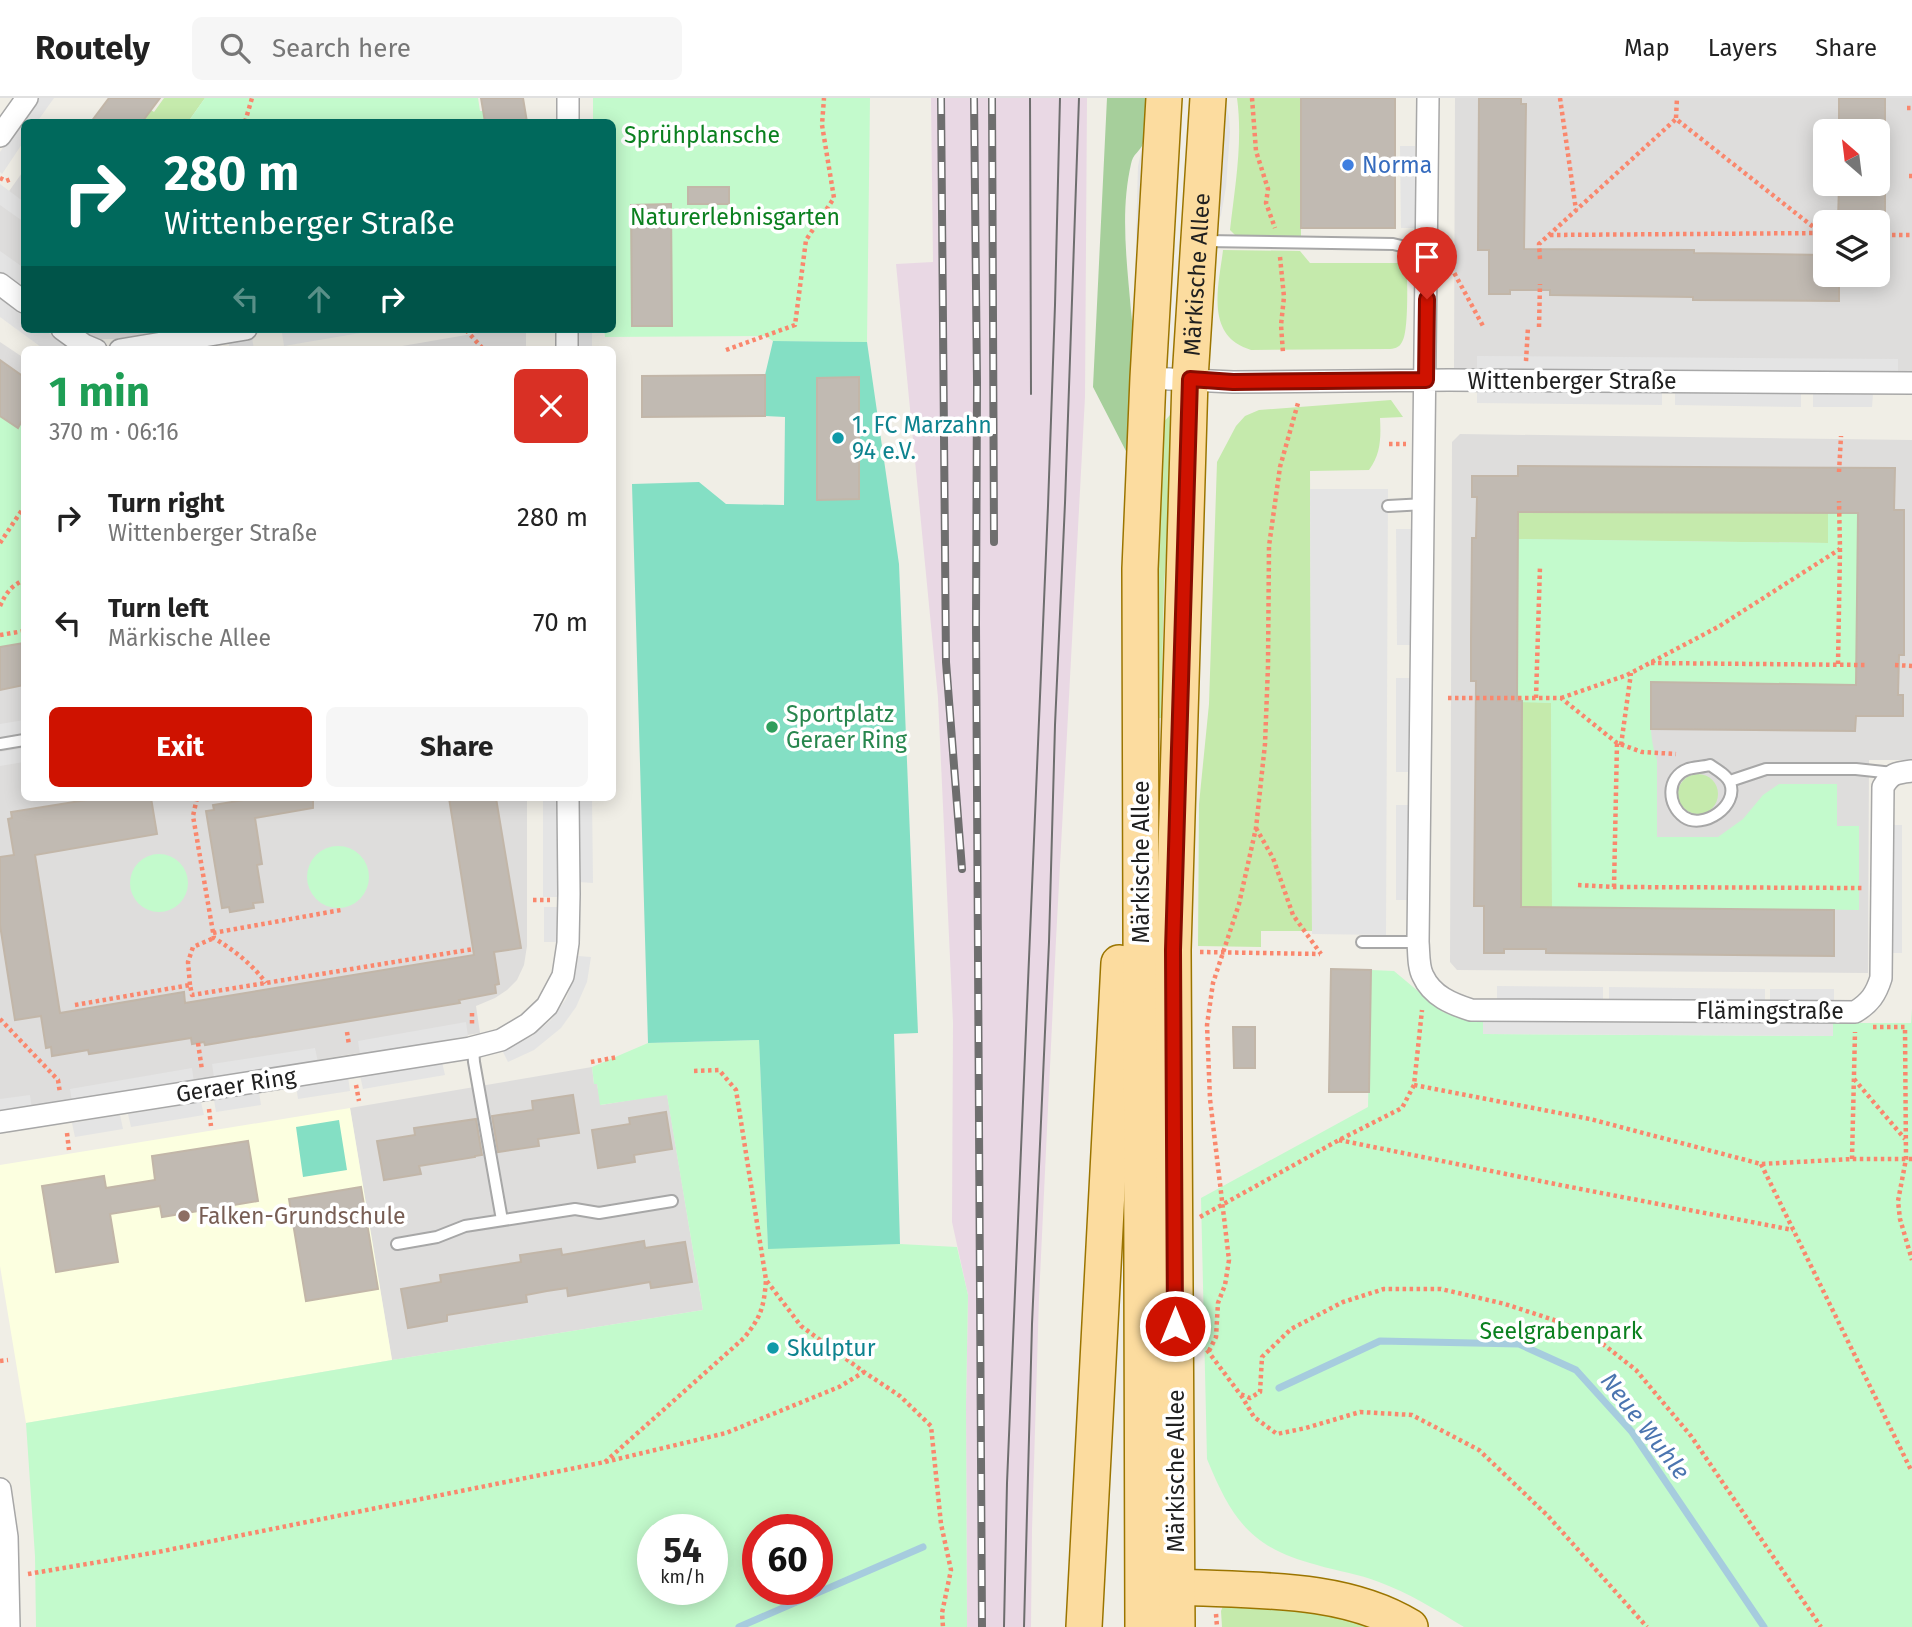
<!DOCTYPE html>
<html lang="en">
<head>
<meta charset="utf-8">
<style>
  :root { --surface:#fff; --page:#f6f6f6; --text:#222; --muted:#767676; --line:#e0e0e0; --accent:#cf1200 }
  body { margin:0; font-family:"Fira Sans",sans-serif; background:var(--page); color:var(--text); height:100vh; display:flex; flex-direction:column; font-size:26px; white-space:nowrap }
  * { box-sizing:border-box; margin:0 }
  p { font-size:23px; color:var(--muted) }
  .icon { flex:none; width:38px; height:38px; fill:none; stroke:currentColor; stroke-width:2; stroke-linecap:round; stroke-linejoin:round }
  .map { position:relative; flex:1; overflow:hidden }
  .sheet { position:absolute; left:21px; top:248px; width:595px; height:455px; display:flex; flex-direction:column; background:var(--surface); border-radius:10px; box-shadow:0 4px 18px #0003 }
  .sheet>* { flex:none }
  .banner { position:absolute; left:21px; top:21px; width:595px; height:214px; border-radius:10px; box-shadow:0 4px 18px #0003; background:#00695c; color:#fff; overflow:hidden }
  .needle { width:46px; rotate:332deg }
  .buttons { position:absolute; left:1813px; top:21px; display:grid; gap:14px }
  .buttons a { display:grid; place-items:center; width:77px; height:77px; border-radius:10px; background:var(--surface); box-shadow:0 4px 18px #0003; font-size:35px }
  .speed { position:absolute; left:637px; top:1416px; display:flex; gap:14px; font-size:35px; font-weight:700; text-align:center }
  .speed>* { display:grid; place-content:center; width:91px; height:91px; border-radius:50%; background:var(--surface); box-shadow:0 4px 18px #0003; line-height:1 }
  .speed small { font-size:18px; font-weight:400 }
  .speed .limit { border:10px solid #d22; background:#fff; color:#111 }
  .pin { position:absolute; display:grid; place-items:center; width:60px; height:60px; color:#fff; margin:-72px -30px; border-radius:50% 50% 50% 0; rotate:-45deg; box-shadow:0 0 7px #0007 }
  .pin .icon { rotate:45deg }
  .me { position:absolute; width:77px; margin:-38px; rotate:0deg; stroke-linejoin:round; filter:drop-shadow(0 0 5px #0008) }
  .turn { display:flex; align-items:center; gap:24px; height:147px; padding:0 28px; font-size:32px }
  .turn .icon { width:91px; height:91px; stroke-width:2.5 }
  .turn b { display:block; font-size:49px; line-height:60px }
  .lanes { display:flex; align-items:center; height:66px; padding:0 28px; background:#0003; justify-content:center; gap:35px; direction:ltr }
  .lanes .off { opacity:.35 }
  .round { display:grid; place-items:center; flex:none; width:74px; height:74px; border-radius:10px; background:var(--page) }
  .summary { display:flex; align-items:center; justify-content:space-between; height:119px; padding:0 28px }
  h1 { font-size:42px; font-weight:700; line-height:52px; color:#1e9e55 }
  .button { display:flex; gap:14px; margin-top:auto; padding:14px 28px }
  .button a { flex:1; height:80px; border-radius:10px; background:var(--accent); color:#fff; font-size:28px; font-weight:700; line-height:80px; text-align:center }
  .button a+a { background:var(--page); color:var(--text) }
  ul { padding:0; list-style:none }
  li { display:flex; align-items:center; gap:21px; height:105px; padding:0 28px }
  li div { flex:1 }
  li b { display:block; font-size:26px }
  li em { font-style:normal }
  header { display:flex; align-items:center; gap:42px; box-sizing:border-box; height:98px; padding:0 35px; background:var(--surface); border-bottom:2px solid var(--line) }
  header strong { font-size:33px }
  nav { display:flex; gap:38px; margin-inline-start:auto; font-size:24px }
  .search { width:490px; height:63px; background:var(--page); display:flex; align-items:center; gap:18px; box-sizing:border-box; padding:0 24px; border-radius:10px; color:var(--muted); font-size:26px }
  .map>svg:first-child { display:block }
  .residential { fill:#dedddc; fill-rule:evenodd }
  .industrial { fill:#e9d8e4 }
  .education { fill:#fcffe0 }
  .grass { fill:#c5eaac }
  .forest { fill:#a6cf9b }
  .park { fill:#c3facc; fill-rule:evenodd }
  .pitch { fill:#84dfc4 }
  .parking { fill:#e4e4e4 }
  .lines { fill:none; stroke-linecap:round; stroke-linejoin:round }
  .stream { stroke:#a6ccde; stroke-width:7 }
  .building { fill:#c1bab2; stroke:#c2b6a8; stroke-width:2 }
  .service-casing { stroke:#a7a7a7; stroke-width:14 }
  .minor-casing { stroke:#a7a7a7; stroke-width:24 }
  .primary-casing { stroke:#9b7500; stroke-width:38 }
  .path { stroke:#fa876d; stroke-width:4.5; stroke-dasharray:3.5 3.5; stroke-linecap:butt }
  .service { stroke:#fff; stroke-width:10 }
  .minor { stroke:#fff; stroke-width:21 }
  .primary { stroke:#fcdc9f; stroke-width:35 }
  .tram { stroke:#6e6e6e; stroke-width:2 }
  .rail-casing { stroke:#6e6e6e; stroke-width:8 }
  .rail { stroke:#fff; stroke-width:5; stroke-dasharray:16; stroke-linecap:butt }
  .route-casing { stroke:#870c00; stroke-width:18 }
  .route { stroke:#cf1200; stroke-width:12 }
  .shop-dot { fill:#3f7fe0; stroke:#fff; stroke-width:2.5 }
  .culture-dot { fill:#0f9aa8; stroke:#fff; stroke-width:2.5 }
  .leisure-dot { fill:#2e9e5b; stroke:#fff; stroke-width:2.5 }
  .education-dot { fill:#8d6e63; stroke:#fff; stroke-width:2.5 }
  .labels { text-anchor:middle; stroke-width:7; stroke-linejoin:round; paint-order:stroke }
  .park-label { font-size:23px; fill:#0b801f; stroke:#fff }
  .shop-label { font-size:23px; fill:#366cbe; stroke:#fff; text-anchor:start }
  .street-label { font-size:23px; fill:#202020; stroke:#fff }
  .culture-label { font-size:23px; fill:#0d838f; stroke:#fff; text-anchor:start }
  .leisure-label { font-size:23px; fill:#27864d; stroke:#fff; text-anchor:start }
  .education-label { font-size:23px; fill:#785e54; stroke:#fff; text-anchor:start }
  .water-label { font-size:24px; font-style:italic; fill:#4b75b0; stroke:#fff }
</style>
</head>
<body>
<header>
<strong>Routely</strong>
<div class="search"><svg class="icon" aria-label="search" viewBox="0 0 24 24"><circle cx="10" cy="10" r="6"/><path d="M15 15l6 6"/></svg>Search here</div>
<nav><a>Map</a><a>Layers</a><a>Share</a></nav>
</header>
<div class="map">
<svg width="1912" height="1529" viewBox="0 0 1912 1529">
  <rect width="100%" height="100%" fill="#f0eee6"/>
  <path class="residential" d="M1455 0H1912V273L1454 272ZM1825 33H1878V86H1825ZM1825 124H1878V177H1825Z
    M24 72V192L0 175V106Z
    M80 231H173L116 241H101L88 237Z
    M501 231H526V252H379Z
    M0 244 24 260V700H527V848L524 867 517 882 507 892 495 900 476 908 480 935 0 1014Z
    M1460 336 1912 342V662H1869L1868 875 1457 872 1450 864 1452 344Z
    M592 969 594 986H597L601 1007 667 996 703 1212 392 1262 350 1010Z"/>
  <path class="industrial" d="M931 0H1087L1085 299 1056 842 1039 1200 1032 1432 1031 1529H967L966 1307 968 1197 952 1124 953 925 938 600 896 166 933 164Z"/>
  <path class="education" d="M350 1010 392 1262 26 1325 0 1168V1067Z"/>
  <path class="grass" d="M164 0H205L188 24H142L151 12 154 14Z
    M1237 0H1301V140H1238L1230 132C1235 88 1243 44 1237 0Z
    M1223 152 1300 153 1310 165H1407C1407 181 1409 234 1402 244 1399 250 1394 251 1388 251L1251 252C1246 250 1240 248 1236 245 1207 225 1220 180 1223 152Z
    M1391 302 1403 319 1380 320C1381 339 1381 356 1369 372L1310 373 1312 833H1261V849L1198 848 1199 706 1209 606 1217 364 1236 328 1245 318 1259 312Z
    M1170 317 1175 319 1174 327 1164 490 1161 620 1153 621V468L1162 326Z
    M1559 411V415H1579L1580 411 1601 414 1746 415 1767 411 1768 415H1828V445L1511 441 1512 421 1518 420V414H1539Z
    M1522 603 1551 605 1552 809H1521Z
    M1678 696a20 20 0 1 1 40 0a20 20 0 1 1-40 0Z
    M1223 1508 1313 1510 1375 1529H1222L1221 1513Z"/>
  <path class="forest" d="M1107 0H1152C1151 12 1147 38 1142 48 1138 55 1133 56 1131 66 1120 114 1127 165 1131 213L1132 222 1138 225 1128 357 1093 289Z"/>
  <path class="park" d="M205 0H478L480 13H483L485 24H188Z
    M593 0H870L867 244 773 243 765 238 605 239 604 231H612V24H593Z
    M0 318 17 330 20 326 24 329V545L0 549Z
    M1828 403 1858 412 1857 455 1865 575H1856V587L1651 585C1651 610 1648 638 1657 662V739H1718L1743 721 1763 697 1779 686H1837V728H1859V812L1792 811V815L1773 811 1552 809 1551 605 1475 603V583L1517 523 1518 441 1828 445Z
    M307 779a31 31 0 1 1 62 0a31 31 0 1 1-62 0Z
    M130 785a29 29 0 1 1 58 0a29 29 0 1 1-58 0Z
    M1371 872 1394 873 1443 914 1456 919 1483 924 1484 936 1832 938 1833 925H1911L1912 911V1529H1464C1436 1512 1409 1495 1379 1484 1359 1476 1337 1473 1317 1467 1251 1450 1232 1422 1207 1361L1201 1100 1368 1009Z
    M759 942 768 1150 900 1146 957 1149 968 1197 966 1307 967 1529H36L35 1458 26 1325 392 1262 703 1212 667 997 600 1007 597 986H594L592 969 648 945ZM653 1432H712V1491H653ZM758 1432H817V1491H758Z"/>
  <path class="pitch" d="M773 243 867 244 899 466 918 935 894 936 900 1146 768 1151 759 942 648 945 632 386 699 384 726 406 784 407 785 319 765 318V277Z
    M339 1022 347 1072 303 1079 296 1029Z"/>
  <path class="parking" d="M38 0H54L37 24H24V43L2 76 0 74V54Z
    M1225 0 1229 19 1230 34 1226 89 1221 117 1213 134Z
    M1150 13 1140 162 1136 139 1138 68Z
    M1400 48H1415L1416 130H1401Z
    M0 86 24 104V124L0 107Z
    M0 153 24 170V191L0 173Z
    M0 200 24 218V231H43L73 252H45L0 219Z
    M304 231H384L284 248 282 235Z
    M578 231H592V252H578Z
    M252 239 254 252H230L228 243Z
    M1477 258 1898 261V274L1477 271Z
    M1477 291 1662 293V307L1477 305Z
    M1675 293 1801 294V309L1675 307Z
    M1813 294 1873 295 1872 309H1813Z
    M1310 391H1388L1386 837 1312 836Z
    M1396 431H1412V547H1397Z
    M1396 580H1411V674H1396Z
    M24 622V636L0 640V626Z
    M24 650V664L0 668V654Z
    M543 700H557V799H543Z
    M579 700H592L593 785 579 784Z
    M1396 707H1411V802H1396Z
    M1888 727H1902V855H1889Z
    M544 809H557V844H544Z
    M578 858 591 859 587 884 576 909 561 930 534 952 508 964 502 952 532 938 551 922 566 901 574 880Z
    M1497 888 1603 889V903L1497 902Z
    M1609 889 1765 891V904L1609 903Z
    M1770 891H1834V905L1770 904Z
    M466 924 468 938 360 957 358 943Z
    M1483 924 1833 925V938L1483 936Z
    M315 950 318 964 214 980 212 966Z
    M442 964 445 977 363 991 360 977Z
    M192 970 194 984 72 1004 70 991Z
    M348 979 350 993 298 1001 296 988Z
    M259 994 261 1007 216 1014 214 1002Z
    M30 997 32 1011 0 1015V1001Z
    M201 1004 204 1017 131 1029 128 1016Z
    M120 1017 123 1031 75 1039 72 1025Z"/>
  <g class="lines">
    <path class="stream" d="M1279 1290 1380 1243 1519 1246 1576 1272 1632 1334 1764 1529
      M739 1529 923 1449"/>
  </g>
  <path class="building" d="M109 0H160L142 24H91Z
    M481 0H523L527 24H485Z
    M1301 0H1395V130H1301Z
    M1479 0H1521V6H1526L1524 151 1694 152V155L1825 157V177H1839V203L1693 202V199L1550 197V192H1510V196H1489V152H1478Z
    M1839 0H1885V33H1844V24H1839Z
    M1839 86H1885V124H1838Z
    M688 89H729V106H688Z
    M671 106 672 228H632L631 107Z
    M0 262 24 279V319L18 330 0 318Z
    M765 277V318L642 319V278Z
    M859 279V401L817 402V280Z
    M1518 368 1895 370 1894 412H1904V557H1899L1898 597H1903V618H1856L1855 633 1651 631V584L1856 587 1858 415 1518 414 1517 603H1522L1521 809 1834 812V858L1546 855V851H1504V855H1484V808H1474L1476 583H1471V541L1472 440H1476L1477 399H1472V378H1518Z
    M24 545V587L0 592V549Z
    M99 700H151L157 736 35 757 60 915 184 894 185 905 474 857 449 700H496L521 850 494 854 499 886 495 887 496 895 459 902 460 905 205 947 204 944 192 946 191 940 89 956 88 952 52 958 51 949 46 950 41 918 15 922 0 827V759L14 757 8 721 12 720 11 714Z
    M256 700H313V710L255 720 262 766 257 767 263 804 253 805 254 810 230 814 229 809 222 810 206 713 214 712 213 707Z
    M1331 871 1371 872 1369 994H1329Z
    M1233 929H1255V970H1234Z
    M573 997 579 1035 538 1041 539 1048 498 1054 492 1018 533 1012 532 1003Z
    M666 1014 672 1051 634 1057 635 1064 598 1070 592 1032 630 1026 629 1020Z
    M476 1021 482 1057 475 1058V1059L419 1068 421 1076 384 1082 377 1043 415 1037 414 1030Z
    M248 1043 258 1103 162 1119 160 1108 110 1116 118 1164 56 1174 42 1088 104 1078 106 1090 155 1082 152 1058Z
    M361 1089 378 1191 306 1203 289 1101Z
    M644 1143 645 1150 685 1144 692 1184 651 1190 650 1184 568 1198 567 1190 547 1193 526 1197 527 1204 447 1217V1223L408 1230 401 1191 441 1184 440 1177 521 1164 520 1157 561 1151 562 1157Z"/>
  <g class="lines">
    <g class="service-casing">
      <path id="service" d="M1205 143 1393 146 1410 150 1427 149
        M1388 408 1425 406
        M0 646 24 642
        M1710 667C1717 672 1727 677 1730 685 1739 708 1703 732 1684 719 1667 707 1666 679 1688 671 1694 669 1703 669 1710 667Z
        M1730 683 1766 671H1856L1893 675
        M1362 844H1418
        M473 950 474 964 502 1122
        M397 1146 437 1139 465 1128 575 1111 599 1115 672 1103"/>
    </g>
    <g class="minor-casing">
      <path id="minor" d="M568 0V24
        M1428 0 1418 844C1419 854 1418 869 1423 878 1432 898 1452 906 1471 912L1855 914C1870 905 1876 896 1881 880L1883 689C1891 675 1896 675 1912 673
        M0 38 27 0
        M0 186 24 204
        M62 231 84 247 96 252
        M567 231V252
        M120 252 246 231
        M1148 280 1233 284 1449 282 1912 285
        M0 1024 470 950 501 942 528 926 547 908 563 878 568 845 569 796 568 700
        M0 1391 7 1439 9 1529"/>
    </g>
    <g class="primary-casing">
      <g id="primary">
        <path d="M1177 1489C1253 1493 1343 1488 1410 1529"/>
        <path d="M1084 1529 1119 865"/>
        <path d="M1143 1529 1140 471 1148 280 1164 0"/>
        <path id="s1" d="M1177 1529 1173 852 1190 281 1208 0"/>
      </g>
    </g>
    <path class="path" d="M1252 0 1256 53 1268 91 1266 105 1275 130
      M1560 0 1576 112
      M1907 10H1912
      M1676 20 1677 0
      M245 24 252 0
      M1909 78H1912
      M0 80 6 83 11 81
      M1550 137 1825 135
      M1878 137H1912
      M1280 159 1284 199 1281 227 1283 255
      M1540 161 1539 146 1676 21 1821 135
      M1451 169 1483 228
      M1539 229 1540 186
      M466 232 484 252
      M726 252 795 227 806 142 834 100 822 27 824 0
      M1526 263 1528 229
      M1389 346H1406
      M1839 374 1841 338
      M0 445 24 409
      M0 508C6 495 11 488 24 482
      M0 537 24 533
      M1651 565 1865 567
      M1838 566 1840 452
      M1895 567 1912 568
      M1448 600H1561L1617 645 1642 654 1676 656
      M1536 600 1540 468
      M1561 600 1627 577 1718 529 1840 451 1839 403
      M1621 647 1631 575
      M197 700 193 718 214 840C235 853 252 866 266 885
      M1256 730 1273 760 1293 817 1321 856
      M1578 787 1614 789 1864 790
      M1614 789 1617 645
      M533 802H550
      M213 835 341 812
      M1200 854 1320 856
      M190 887 188 864 193 849 214 840
      M75 907 190 887 192 897 474 851
      M472 915V928
      M0 921 58 982 60 995
      M1873 929H1905L1906 1061 1898 1103 1900 1121 1912 1162
      M347 934 349 947
      M198 945 202 972
      M591 964 618 959
      M694 973 719 972 736 992 766 1182 801 1228 864 1274 900 1298 931 1328 941 1426 951 1472 942 1515 943 1529
      M1854 981 1905 1041
      M356 987 359 1003
      M1414 987 1590 1021 1761 1066 1852 1061H1912
      M209 1011 211 1028
      M67 1035 69 1052
      M1339 1042 1565 1088 1793 1132
      M1852 1061 1855 934
      M1761 1066 1912 1374
      M1200 1119 1339 1042 1402 1010 1414 987 1422 912
      M1207 1252 1240 1296 1250 1300 1260 1294 1262 1259 1291 1231 1343 1204 1384 1191H1441L1505 1206 1554 1222 1594 1239 1636 1272 1691 1338 1821 1529
      M1209 1253 1216 1239 1218 1205 1225 1187 1229 1162 1210 1001 1207 927 1213 885 1239 806 1256 730 1265 646 1268 568 1269 448 1280 369 1298 305
      M0 1263 8 1262
      M1241 1297 1254 1319 1277 1336 1306 1330 1360 1314 1412 1317 1479 1352 1548 1418 1647 1529
      M605 1364 744 1240C761 1219 764 1209 766 1182
      M28 1476 158 1454 605 1364 726 1335 839 1289 864 1274
      M1216 1516 1217 1529"/>
    <use href="#service" class="service"/>
    <use href="#minor" class="minor"/>
    <use href="#primary" class="primary"/>
    <path class="tram" d="M1030 0 1031 296
      M1004 1529 1007 1385 1048 408 1055 207 1060 0
      M1024 1529 1032 1226 1049 844 1055 627 1065 405 1079 0"/>
    <g class="rail-casing">
      <path id="rail" d="M941 0 946 564 962 771
        M974 0 977 284 976 526 982 1529
        M992 0 994 444"/>
    </g>
    <use href="#rail" class="rail"/>
  </g>
  <g class="lines">
    <g class="route-casing">
      <path id="route" d="M1175 1228 1173 852 1190 281 1233 284 1426 282 1427 201"/>
    </g>
    <use href="#route" class="route"/>
  </g>
  <circle class="shop-dot" cx="1348" cy="67" r="7"/>
  <g class="culture-dot">
    <circle cx="838" cy="340" r="7"/>
    <circle cx="773" cy="1250" r="7"/>
  </g>
  <circle class="leisure-dot" cx="772" cy="629" r="7"/>
  <circle class="education-dot" cx="184" cy="1118" r="7"/>
  <g class="labels">
    <g class="park-label">
      <text x="702" y="45">Sprühplansche</text>
      <text x="735" y="127">Naturerlebnisgarten</text>
      <text x="1561" y="1241">Seelgrabenpark</text>
    </g>
    <g class="shop-label">
      <text x="1362" y="75">Norma</text>
    </g>
    <g class="street-label">
      <text dy="8" stroke="none"><textPath href="#s1" startOffset="1353">Märkische Allee</textPath></text>
      <text x="1572" y="291">Wittenberger Straße</text>
      <text transform="translate(1141 764) rotate(-90)" y="8">Märkische Allee</text>
      <text x="1770" y="921">Flämingstraße</text>
      <text transform="translate(236 987) rotate(-9)" y="8">Geraer Ring</text>
      <text transform="translate(1176 1373) rotate(-90)" y="8">Märkische Allee</text>
    </g>
    <g class="culture-label">
      <text x="852" y="335">1. FC Marzahn<tspan x="852" dy="26">94 e.V.</tspan></text>
      <text x="787" y="1258">Skulptur</text>
    </g>
    <g class="leisure-label">
      <text x="786" y="624">Sportplatz<tspan x="786" dy="26">Geraer Ring</tspan></text>
    </g>
    <g class="education-label">
      <text x="198" y="1126">Falken-Grundschule</text>
    </g>
    <g class="water-label">
      <text transform="translate(1645 1328) rotate(52)" y="8">Neue Wuhle</text>
    </g>
  </g>
</svg>
<div class="buttons">
<a><svg class="needle" viewBox="-14 -14 28 28"><path d="M0-13l5 13h-10z" fill="#e53935"/><path d="M0 13l5-13h-10z" fill="#767676"/></svg></a>
<a><svg class="icon" aria-label="layers" viewBox="0 0 24 24"><path d="M12 4l9 5-9 5-9-5zM3 14l9 5 9-5"/></svg></a>
</div>
<div class="speed"><div>54<small>km/h</small></div><div class="limit">60</div></div>
<div class="pin" style="left:1427px;top:201px;background:#d93025"><svg class="icon" aria-label="arrive" viewBox="0 0 24 24"><path d="M6 21V4h12l-3 4 3 4H6"/></svg></div>
<svg class="me" style="left:1175px;top:1228px" viewBox="-20 -20 40 40"><circle r="17" fill="#cf1200" stroke="#fff" stroke-width="3"/><path d="M0-11L8 9 0 5-8 9z" fill="#fff"/></svg>
<div class="banner">
<div class="turn"><svg class="icon" aria-label="right" viewBox="0 0 24 24"><path d="M7 20v-9h11M14 6l5 5-5 5"/></svg><div><b>280 m</b>Wittenberger Straße</div></div>
<div class="lanes"><svg class="icon off" aria-label="left" viewBox="0 0 24 24"><path d="M17 20v-9H6M10 6l-5 5 5 5"/></svg><svg class="icon off" aria-label="ahead" viewBox="0 0 24 24"><path d="M12 20V5M6 11l6-6 6 6"/></svg><svg class="icon" aria-label="right" viewBox="0 0 24 24"><path d="M7 20v-9h11M14 6l5 5-5 5"/></svg></div>
</div>
<section class="sheet">
<div class="summary"><div><h1>1 min</h1><p>370 m · 06:16</p></div><a class="round" style="background:#d93025;color:#fff"><svg class="icon" aria-label="close" viewBox="0 0 24 24"><path d="M6 6l12 12M18 6L6 18"/></svg></a></div>
<ul>
<li><svg class="icon" aria-label="right" viewBox="0 0 24 24"><path d="M7 20v-9h11M14 6l5 5-5 5"/></svg><div><b>Turn right</b><p>Wittenberger Straße</p></div><em>280 m</em></li>
<li><svg class="icon" aria-label="left" viewBox="0 0 24 24"><path d="M17 20v-9H6M10 6l-5 5 5 5"/></svg><div><b>Turn left</b><p>Märkische Allee</p></div><em>70 m</em></li>
</ul>
<div class="button"><a>Exit</a><a>Share</a></div>
</section>
</div>
</body>
</html>
